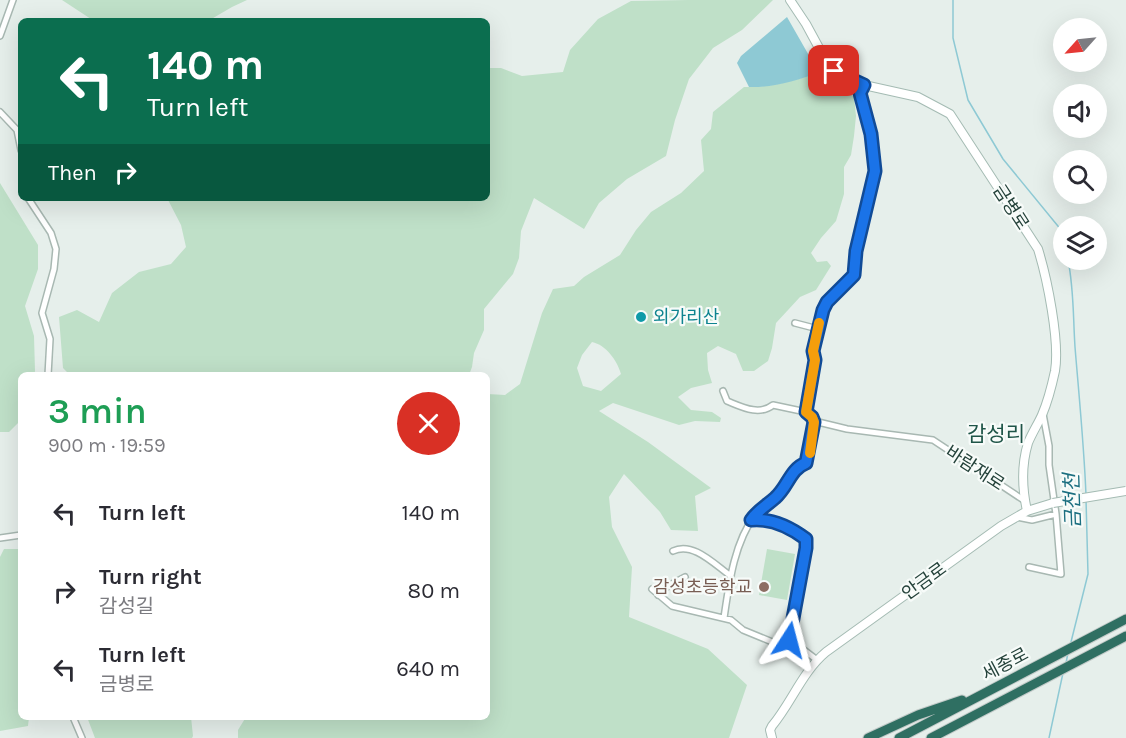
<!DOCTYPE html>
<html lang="en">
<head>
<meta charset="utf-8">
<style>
  :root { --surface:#fff; --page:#f2f2f3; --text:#2b2b33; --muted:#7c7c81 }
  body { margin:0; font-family:Karla,"Noto Sans KR",sans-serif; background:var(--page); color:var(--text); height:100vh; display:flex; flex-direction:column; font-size:22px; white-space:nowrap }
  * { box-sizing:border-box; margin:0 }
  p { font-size:20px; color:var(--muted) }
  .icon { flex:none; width:33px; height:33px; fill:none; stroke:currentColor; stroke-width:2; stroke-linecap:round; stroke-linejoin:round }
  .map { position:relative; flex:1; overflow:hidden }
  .panel { position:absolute; left:18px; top:372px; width:472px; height:348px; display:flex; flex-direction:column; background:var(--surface); border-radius:9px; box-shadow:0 6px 24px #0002 }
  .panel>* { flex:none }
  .hud { position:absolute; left:18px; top:18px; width:472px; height:183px; border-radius:9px; box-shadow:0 6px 24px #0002; background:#0b6e4f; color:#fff; overflow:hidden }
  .needle { width:39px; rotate:243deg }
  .controls { position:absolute; left:1053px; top:18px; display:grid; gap:12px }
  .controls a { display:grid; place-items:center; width:54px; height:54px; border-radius:50%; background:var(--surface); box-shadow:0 6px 24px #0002; font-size:30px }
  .pin { position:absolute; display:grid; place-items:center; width:51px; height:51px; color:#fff; margin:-26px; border-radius:12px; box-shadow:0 3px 9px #0006 }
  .me { position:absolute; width:66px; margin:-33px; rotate:9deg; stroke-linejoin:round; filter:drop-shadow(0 0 4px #0008) }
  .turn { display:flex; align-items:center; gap:21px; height:126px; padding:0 30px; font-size:27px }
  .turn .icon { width:78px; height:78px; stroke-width:2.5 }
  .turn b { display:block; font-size:42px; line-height:51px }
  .then { display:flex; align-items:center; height:57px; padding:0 30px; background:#0003; gap:12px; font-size:22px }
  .round { display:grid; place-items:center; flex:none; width:63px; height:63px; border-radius:32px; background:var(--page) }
  .overview { display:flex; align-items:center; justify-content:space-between; height:102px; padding:0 30px }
  h1 { font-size:36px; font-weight:600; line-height:45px; color:#1e9e55 }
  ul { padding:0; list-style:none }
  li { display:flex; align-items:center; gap:18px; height:78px; padding:0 30px }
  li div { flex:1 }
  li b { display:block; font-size:22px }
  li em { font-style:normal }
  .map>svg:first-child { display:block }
  .green { fill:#bfe0c8; fill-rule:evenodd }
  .water { fill:#8ec9d4 }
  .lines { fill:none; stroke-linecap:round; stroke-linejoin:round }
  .stream { stroke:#8ec9d4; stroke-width:1.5 }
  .street-casing { stroke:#a8b8b2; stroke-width:8 }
  .secondary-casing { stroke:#a4bbb3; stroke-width:10 }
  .highway-casing { stroke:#c2cac8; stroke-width:11 }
  .street { stroke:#fff; stroke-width:5 }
  .secondary { stroke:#fff; stroke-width:8 }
  .highway { stroke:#2f6f62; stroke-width:9 }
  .secondary-bridge-casing { stroke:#a4bbb3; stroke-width:10; stroke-linecap:butt }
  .secondary-bridge { stroke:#fff; stroke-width:8 }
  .route-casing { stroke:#114b97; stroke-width:15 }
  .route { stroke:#1a73e8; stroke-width:10 }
  .slow { stroke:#f59e0b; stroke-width:10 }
  .culture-dot { fill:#0f9aa8; stroke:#f7fbf9; stroke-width:2 }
  .education-dot { fill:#8d6e63; stroke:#f7fbf9; stroke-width:2 }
  .labels { text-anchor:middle; stroke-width:4.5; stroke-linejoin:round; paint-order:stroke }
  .street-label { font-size:18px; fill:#24423a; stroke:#f7fbf9 }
  .culture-label { font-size:18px; fill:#0d838f; stroke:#f7fbf9; text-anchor:start }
  .education-label { font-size:18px; fill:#785e54; stroke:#f7fbf9; text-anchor:end }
  .water-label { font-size:20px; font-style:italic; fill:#1c6f80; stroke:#f7fbf9 }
  .quarter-label { font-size:21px; fill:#1f5548; stroke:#f7fbf9 }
</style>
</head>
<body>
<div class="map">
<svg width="1126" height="738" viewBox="0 0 1126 738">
  <rect width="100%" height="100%" fill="#e6efeb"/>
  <path class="green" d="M62 0H247L232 7 208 21H94Z
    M688 0H773L742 30 713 48 689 79 675 120 666 156 627 179 599 203 584 229 534 198 521 231 519 258 513 274 484 309V330L474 353 472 367 469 375H70L63 368 59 317 77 310 99 322 112 293 139 272 171 264 186 247 181 225 167 198H488V68H501L522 76 563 72 570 50 598 19 631 1Z
    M819 73 839 84 854 97 856 116 854 136 851 155 844 167V194L836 221 821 238 811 253 817 262 827 261 831 266 816 290 800 297 776 323 772 348 768 361 754 371H743L736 354 718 346 707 353 708 370 712 383 691 388 678 397 691 410 712 412 721 418 720 422 695 421 679 425 613 403 599 411 648 442 711 488 695 496 698 531 671 530 660 512 624 474 609 497 612 527 632 567 629 617 708 649 747 685 729 738H238V730L246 717H488V394L505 395 520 384 542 313 553 289 574 286 584 277 620 255 636 230 651 212 681 193 704 171 701 140 711 129 713 112 744 87C770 88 794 80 819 73ZM592 342C606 345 617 360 621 374L601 391 583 386 577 368 582 355Z
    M0 183 38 245V269L25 306 34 336 35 371 34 375H21V420L9 432H0Z
    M4 549H21V717H29L28 726 0 731V557Z
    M767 549 795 554 787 600 759 595Z
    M87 717H191L193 736 192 738H95Z"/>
  <path class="water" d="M787 17 819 73C797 80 773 88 749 87L737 63 741 56Z"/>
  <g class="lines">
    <path class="stream" d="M953 0V38L968 100 1003 159 1062 231 1064 237
      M1068 260C1074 289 1073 317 1075 347 1079 396 1084 445 1086 495
      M1071 642 1088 574 1086 499
      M1066 663 1068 653
      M1049 738 1063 673"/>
    <g class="street-casing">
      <path id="street" d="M0 36 13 0
        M0 112 17 130 21 150
        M28 198 51 233 56 249 54 269 42 313 50 339 48 375
        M795 323 818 329
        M723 391 727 401C742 407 759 416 773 405L806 412
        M1043 414 1049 446V465L1056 514
        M814 421 847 429 933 440 1025 501
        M1017 517 1032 520 1056 514 1061 574 1029 567
        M751 520C771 518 791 527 806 539V548L789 634V640L796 644
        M0 538 21 535
        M673 551C693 541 715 565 731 576
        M652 589 672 606 731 620 743 630 782 646 796 644 817 660
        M658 595 668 586 685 577
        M724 618C729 584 734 543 755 515 761 506 772 502 779 493 787 482 793 468 806 463L814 421 812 417 806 412 815 360 813 351 823 310 827 302 854 275 856 251 875 171 871 134 860 93 864 85
        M73 717 82 738"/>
    </g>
    <g class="secondary-casing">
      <path id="secondary" d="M790 0 806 24 825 59 834 71 841 76 864 85 918 97 950 114 1038 249C1047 278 1060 341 1055 371 1052 385 1048 401 1042 415 1038 424 1032 433 1028 443 1021 466 1022 488 1027 511
        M772 738 770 730 772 726C792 702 802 672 826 652L1001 526 1027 511 1053 503"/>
    </g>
    <g class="highway-casing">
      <path id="highway" d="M868 738 918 715 962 700
        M899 738 1126 619
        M931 738 1126 636"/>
    </g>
    <use href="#street" class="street"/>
    <use href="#secondary" class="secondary"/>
    <use href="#highway" class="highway"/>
    <g class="secondary-bridge-casing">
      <path id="secondary-bridge" d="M1053 503 1126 491"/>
    </g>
    <use href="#secondary-bridge" class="secondary-bridge"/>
  </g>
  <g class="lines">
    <g class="route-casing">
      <path id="route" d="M789 640 806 548V539C790 527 771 518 751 520 758 510 766 506 775 498 788 487 790 469 806 463L814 422 812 417 806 412 815 360 813 351 823 310 827 302 854 275 856 251 875 171 871 134 860 93 864 85 834 71"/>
    </g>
    <use href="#route" class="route"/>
    <path class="slow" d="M810 453 814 422 812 417 806 412 815 360 813 351 819 323"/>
  </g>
  <circle class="culture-dot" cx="641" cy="317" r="6"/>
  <circle class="education-dot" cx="764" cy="587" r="6"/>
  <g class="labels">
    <g class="street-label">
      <text transform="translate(1011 207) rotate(57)" y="6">금병로</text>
      <text transform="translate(975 468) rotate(33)" y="6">바람재로</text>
      <text transform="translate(924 581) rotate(-36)" y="6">안금로</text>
      <text transform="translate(1005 664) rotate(-28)" y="6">세종로</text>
    </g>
    <g class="culture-label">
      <text x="653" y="323">외가리산</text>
    </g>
    <g class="education-label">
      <text x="752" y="593">감성초등학교</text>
    </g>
    <g class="water-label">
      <text transform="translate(1072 501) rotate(-92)" y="7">금천천</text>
    </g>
    <g class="quarter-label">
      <text x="996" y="441">감성리</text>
    </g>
  </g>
</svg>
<div class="controls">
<a><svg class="needle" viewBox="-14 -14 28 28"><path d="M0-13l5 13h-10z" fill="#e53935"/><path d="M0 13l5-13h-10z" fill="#7c7c81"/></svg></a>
<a><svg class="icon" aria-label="sound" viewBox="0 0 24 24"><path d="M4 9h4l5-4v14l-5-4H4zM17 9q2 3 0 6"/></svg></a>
<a><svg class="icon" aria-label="search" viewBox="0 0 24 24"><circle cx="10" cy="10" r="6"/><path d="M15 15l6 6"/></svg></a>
<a><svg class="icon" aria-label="layers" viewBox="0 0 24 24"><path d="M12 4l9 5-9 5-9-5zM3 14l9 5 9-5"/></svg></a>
</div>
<div class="pin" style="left:834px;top:71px;background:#d93025"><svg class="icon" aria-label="arrive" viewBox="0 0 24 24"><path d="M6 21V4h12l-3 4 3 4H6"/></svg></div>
<svg class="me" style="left:789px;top:640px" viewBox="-20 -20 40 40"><path d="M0-17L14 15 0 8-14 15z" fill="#1a73e8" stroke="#fff" stroke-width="4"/></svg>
<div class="hud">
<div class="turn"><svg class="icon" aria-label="left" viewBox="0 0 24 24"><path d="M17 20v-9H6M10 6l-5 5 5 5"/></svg><div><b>140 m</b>Turn left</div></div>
<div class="then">Then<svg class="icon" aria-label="right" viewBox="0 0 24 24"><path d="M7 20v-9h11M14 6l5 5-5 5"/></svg></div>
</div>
<section class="panel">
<div class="overview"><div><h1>3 min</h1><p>900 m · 19:59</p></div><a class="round" style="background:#d93025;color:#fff"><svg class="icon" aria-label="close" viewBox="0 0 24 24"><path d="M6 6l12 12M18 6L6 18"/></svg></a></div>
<ul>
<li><svg class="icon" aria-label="left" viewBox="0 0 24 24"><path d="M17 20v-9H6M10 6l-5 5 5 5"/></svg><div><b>Turn left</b></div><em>140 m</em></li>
<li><svg class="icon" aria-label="right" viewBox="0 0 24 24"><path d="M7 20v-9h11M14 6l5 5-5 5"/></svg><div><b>Turn right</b><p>감성길</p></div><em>80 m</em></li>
<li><svg class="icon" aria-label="left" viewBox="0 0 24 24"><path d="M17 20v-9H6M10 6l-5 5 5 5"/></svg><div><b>Turn left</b><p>금병로</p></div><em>640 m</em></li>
</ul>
</section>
</div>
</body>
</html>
